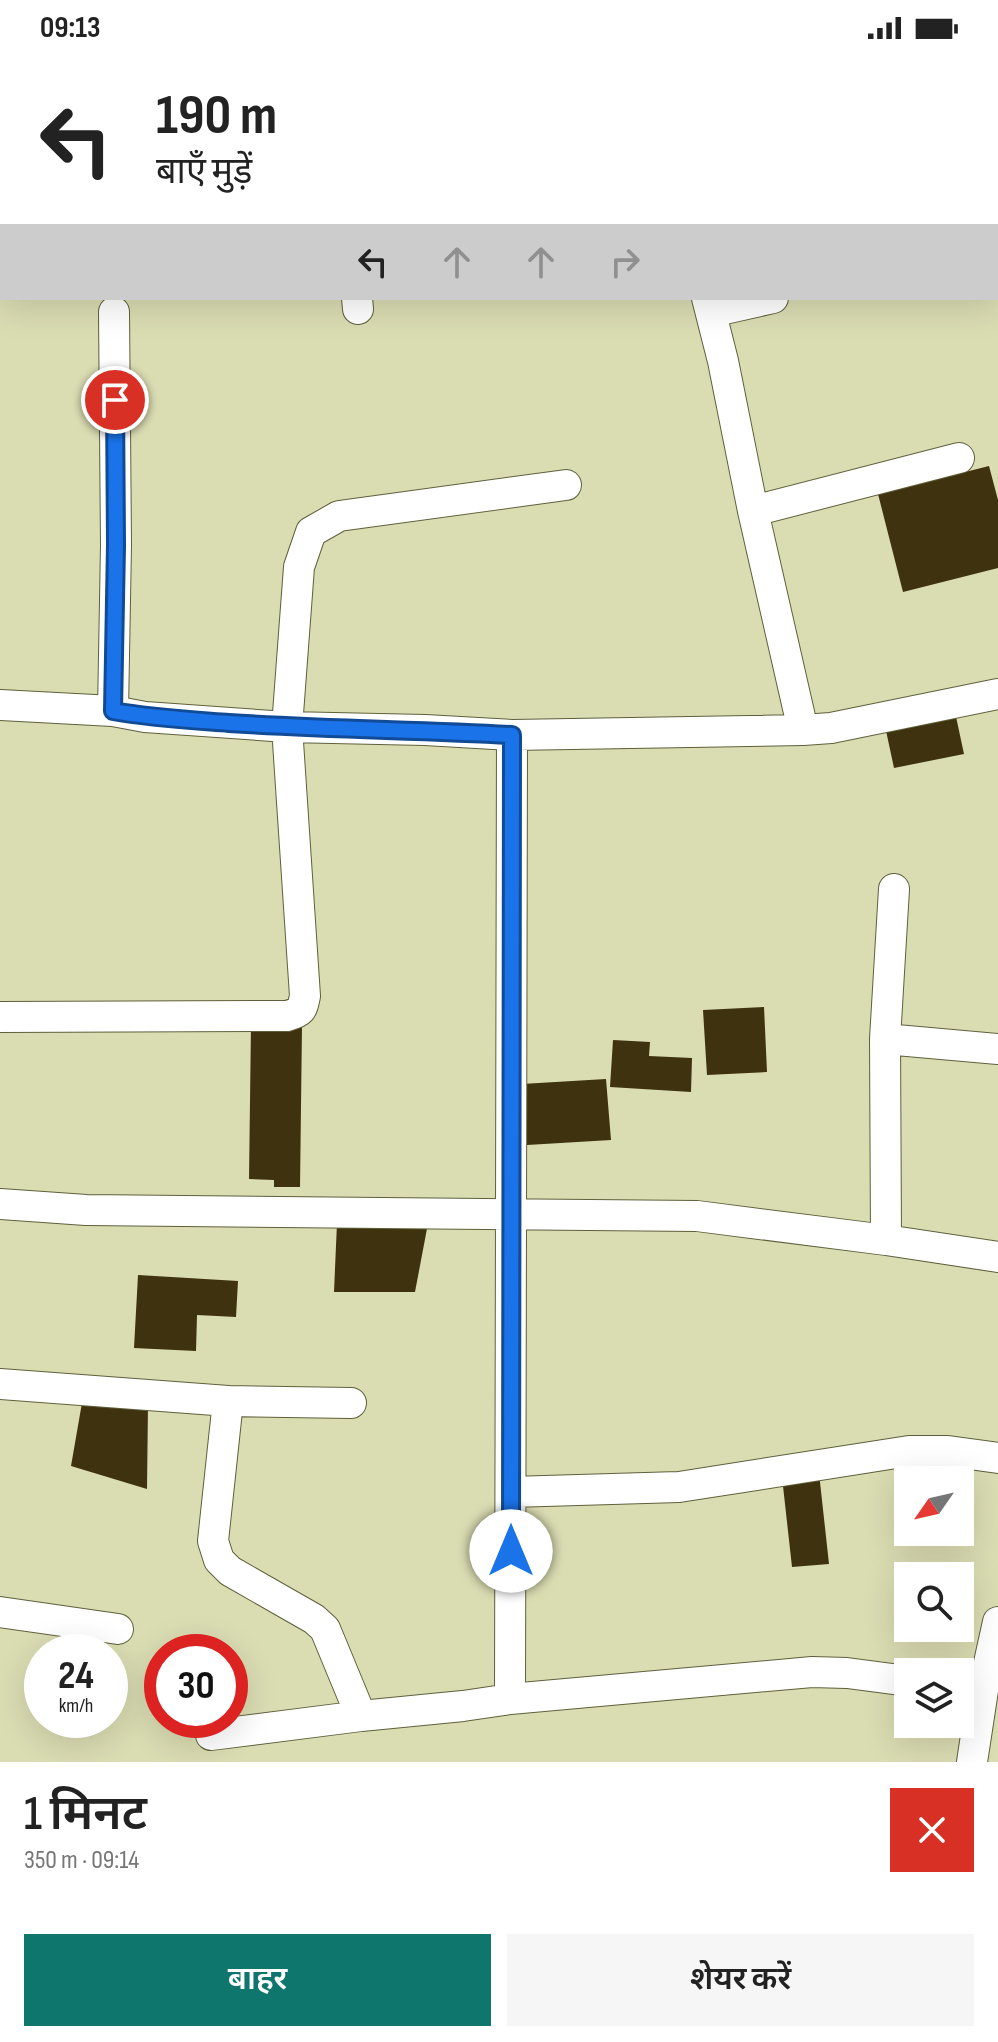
<!DOCTYPE html>
<html lang="hi">
<head>
<meta charset="utf-8">
<style>
  :root { --surface:#fff; --page:#f6f6f6; --text:#222; --muted:#767676; --accent:#0f766e }
  body { margin:0; font-family:"Sofia Sans Condensed","Noto Sans Devanagari",sans-serif; background:var(--page); color:var(--text); height:100vh; display:flex; flex-direction:column; font-size:30px; white-space:nowrap }
  * { box-sizing:border-box; margin:0 }
  p { font-size:26px; color:var(--muted) }
  .icon { flex:none; width:44px; height:44px; fill:none; stroke:currentColor; stroke-width:2; stroke-linecap:round; stroke-linejoin:round }
  .map { position:relative; height:1706px; overflow:hidden }
  .sheet { display:flex; flex-direction:column; background:var(--surface); flex:1 }
  .sheet>* { flex:none }
  .guide { position:absolute; left:0px; top:0px; width:998px; height:244px; box-shadow:0 8px 32px #0002; background:#fff; color:var(--text); overflow:hidden }
  .needle { width:52px; rotate:236deg }
  .controls { position:absolute; left:894px; top:1410px; display:grid; gap:16px }
  .controls a { display:grid; place-items:center; width:80px; height:80px; border-radius:0px; background:var(--surface); box-shadow:0 8px 32px #0002; font-size:40px }
  .speed { position:absolute; left:24px; top:1578px; display:flex; gap:16px; font-size:40px; font-weight:700; text-align:center }
  .speed>* { display:grid; place-content:center; width:104px; height:104px; border-radius:50%; background:var(--surface); box-shadow:0 8px 32px #0002; line-height:1 }
  .speed small { font-size:20px; font-weight:400 }
  .speed .limit { border:12px solid #d22; background:#fff; color:#111 }
  .pin { position:absolute; display:grid; place-items:center; width:68px; height:68px; color:#fff; margin:-34px; border:4px solid #fff; border-radius:50%; box-shadow:0 2px 8px #0007 }
  .me { position:absolute; width:88px; margin:-44px; rotate:0deg; stroke-linejoin:round; filter:drop-shadow(0 0 6px #0008) }
  .turn { display:flex; align-items:center; gap:28px; height:168px; padding:0 24px; font-size:36px }
  .turn .icon { width:104px; height:104px; stroke-width:2.5 }
  .turn b { display:block; font-size:56px; line-height:68px }
  .lanes { display:flex; align-items:center; height:76px; padding:0 24px; background:#0003; justify-content:center; gap:40px; direction:ltr }
  .lanes .off { opacity:.35 }
  .round { display:grid; place-items:center; flex:none; width:84px; height:84px; border-radius:0px; background:var(--page) }
  .headline { display:flex; align-items:center; justify-content:space-between; height:136px; padding:0 24px }
  h1 { font-size:48px; font-weight:600; line-height:60px }
  .action { display:flex; gap:16px; margin-top:auto; padding:16px 24px }
  .action a { flex:1; height:92px; border-radius:0px; background:var(--accent); color:#fff; font-size:32px; font-weight:600; line-height:92px; text-align:center }
  .action a+a { background:var(--page); color:var(--text) }
  .status { display:flex; justify-content:space-between; align-items:center; height:56px; padding:0 40px; background:var(--surface); direction:ltr }
  .status svg { height:22px; fill:currentColor }
  .map>svg:first-child { display:block }
  .building { fill:#3f320e }
  .lines { fill:none; stroke-linecap:round; stroke-linejoin:round }
  .minor-casing { stroke:#5f603b; stroke-width:32 }
  .minor { stroke:#fff; stroke-width:30 }
  .route-casing { stroke:#114b97; stroke-width:20 }
  .route { stroke:#1a73e8; stroke-width:14 }
</style>
</head>
<body>
<div class="status"><b>09:13</b><svg viewBox="0 0 49 12"><path d="M0 12V9h3v3zM5 12V6h3v6zM10 12V3h3v9zM15 12V0h3v12zM26 1h20v11H26zM47 4h2v5h-2z"/></svg></div>
<div class="map">
<svg width="998" height="1706" viewBox="0 0 998 1706">
  <rect width="100%" height="100%" fill="#dadcb2"/>
  <path class="building" d="M989 410 998 444V512L903 536 878 438Z
    M955 656 964 698 894 712 885 670Z
    M764 951 767 1016 707 1019 703 954Z
    M251 968 302 969 300 1131H274V1124L249 1123Z
    M613 984 650 986 649 1000 692 1002 691 1036 610 1031Z
    M606 1023 611 1084 527 1089 522 1028Z
    M429 1162 415 1236H334L337 1167Z
    M138 1219 238 1225 236 1261 197 1259 196 1295 134 1292Z
    M83 1341 148 1348 147 1433 71 1410Z
    M819 1417 829 1508 792 1511 782 1421Z"/>
  <g class="lines">
    <g class="minor-casing">
      <path id="minor" d="M70 0 71 2
        M325 0 326 2
        M666 0 667 2
        M265 2 272 0
        M357 242 358 253
        M707 242 723 305 753 455 803 674
        M711 256 773 242
        M753 455 959 402
        M0 649 113 655 145 661 287 671 425 674 512 679 803 674 831 672 998 638
        M113 655 116 489 114 256
        M0 961 287 960C302 956 302 954 305 940L287 671 299 511 311 476 339 460 566 429
        M885 983 998 993
        M0 1148 86 1154 697 1160 886 1184 998 1201
        M886 1184 885 983 894 833
        M0 1328 228 1345 351 1347
        M228 1345 213 1485 219 1504 230 1515 314 1563 325 1573 361 1660
        M511 1436 679 1431 909 1395H948L998 1402
        M0 1556 118 1573
        M510 1643 512 679
        M211 1679 361 1660 463 1650 510 1643 812 1616 847 1617 908 1625
        M972 1706 983 1634 998 1566"/>
    </g>
    <use href="#minor" class="minor"/>
  </g>
  <g class="lines">
    <g class="route-casing">
      <path id="route" d="M115 344 116 489 113 655C152 662 190 664 229 667 323 673 417 674 512 679L511 1495"/>
    </g>
    <use href="#route" class="route"/>
  </g>
</svg>
<div class="controls">
<a><svg class="needle" viewBox="-14 -14 28 28"><path d="M0-13l5 13h-10z" fill="#e53935"/><path d="M0 13l5-13h-10z" fill="#767676"/></svg></a>
<a><svg class="icon" aria-label="search" viewBox="0 0 24 24"><circle cx="10" cy="10" r="6"/><path d="M15 15l6 6"/></svg></a>
<a><svg class="icon" aria-label="layers" viewBox="0 0 24 24"><path d="M12 4l9 5-9 5-9-5zM3 14l9 5 9-5"/></svg></a>
</div>
<div class="speed"><div>24<small>km/h</small></div><div class="limit">30</div></div>
<div class="pin" style="left:115px;top:344px;background:#d93025"><svg class="icon" aria-label="arrive" viewBox="0 0 24 24"><path d="M6 21V4h12l-3 4 3 4H6"/></svg></div>
<svg class="me" style="left:511px;top:1495px" viewBox="-20 -20 40 40"><circle r="19" fill="#fff"/><path d="M0-13L10 11 0 6-10 11z" fill="#1a73e8"/></svg>
<div class="guide">
<div class="turn"><svg class="icon" aria-label="left" viewBox="0 0 24 24"><path d="M17 20v-9H6M10 6l-5 5 5 5"/></svg><div><b>190 m</b>बाएँ मुड़ें</div></div>
<div class="lanes"><svg class="icon" aria-label="left" viewBox="0 0 24 24"><path d="M17 20v-9H6M10 6l-5 5 5 5"/></svg><svg class="icon off" aria-label="ahead" viewBox="0 0 24 24"><path d="M12 20V5M6 11l6-6 6 6"/></svg><svg class="icon off" aria-label="ahead" viewBox="0 0 24 24"><path d="M12 20V5M6 11l6-6 6 6"/></svg><svg class="icon off" aria-label="right" viewBox="0 0 24 24"><path d="M7 20v-9h11M14 6l5 5-5 5"/></svg></div>
</div>
</div>
<section class="sheet">
<div class="headline"><div><h1>1 मिनट</h1><p>350 m · 09:14</p></div><a class="round" style="background:#d93025;color:#fff"><svg class="icon" aria-label="close" viewBox="0 0 24 24"><path d="M6 6l12 12M18 6L6 18"/></svg></a></div>
<div class="action"><a>बाहर</a><a>शेयर करें</a></div>
</section>
</body>
</html>
